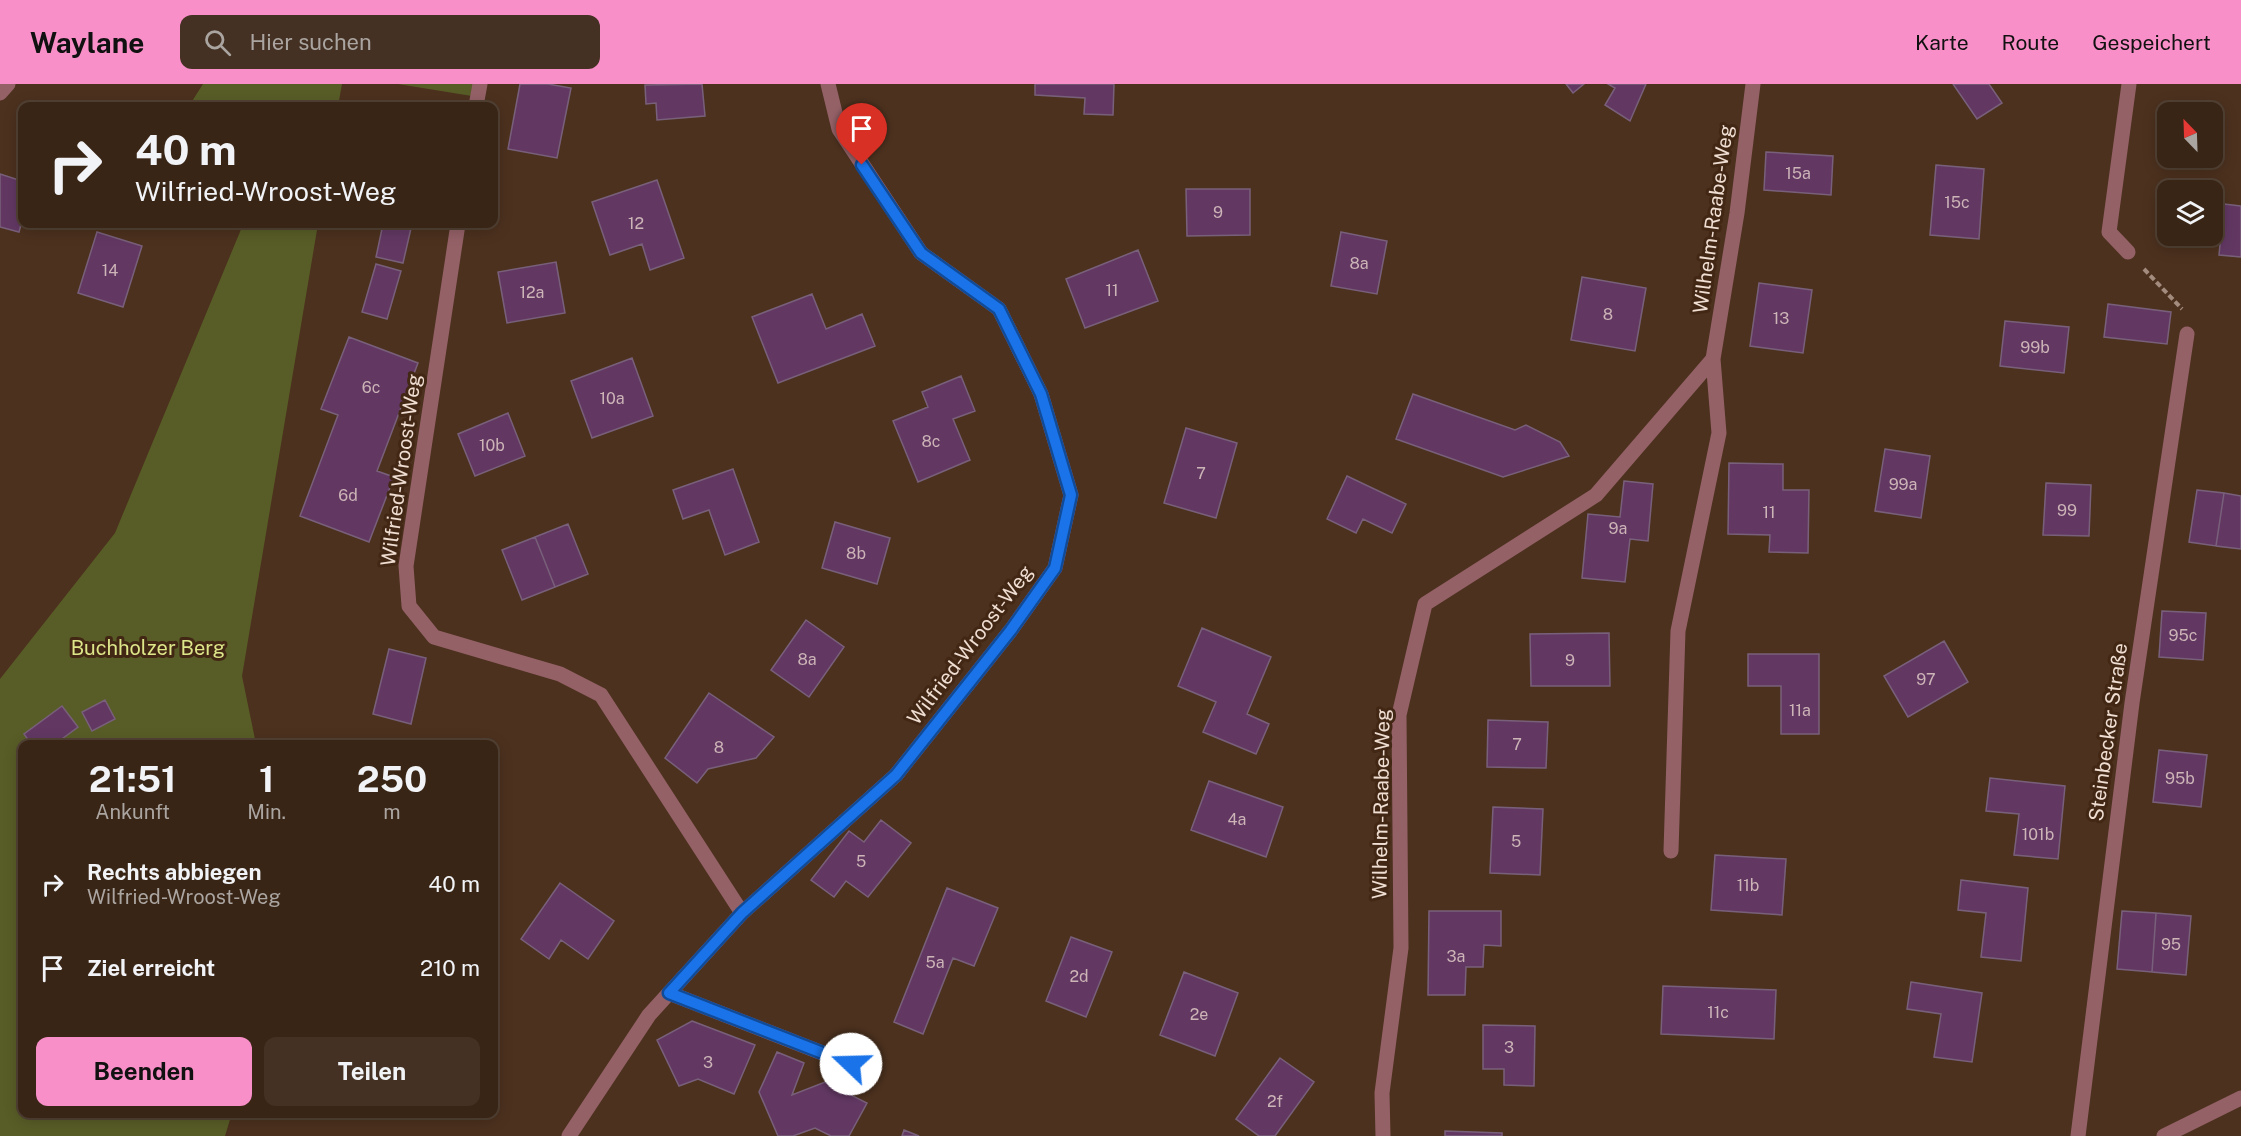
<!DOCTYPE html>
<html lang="de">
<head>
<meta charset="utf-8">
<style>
  :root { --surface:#392516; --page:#443123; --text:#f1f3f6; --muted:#aba5a1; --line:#534235; --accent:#f98fc8 }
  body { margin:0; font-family:"Public Sans",sans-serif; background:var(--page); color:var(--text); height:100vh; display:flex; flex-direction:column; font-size:22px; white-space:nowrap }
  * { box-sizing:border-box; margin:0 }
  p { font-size:20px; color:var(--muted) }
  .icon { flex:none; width:33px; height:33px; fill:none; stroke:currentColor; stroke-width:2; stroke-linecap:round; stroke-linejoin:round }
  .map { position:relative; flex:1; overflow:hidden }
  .drawer { position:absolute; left:18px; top:656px; width:480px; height:378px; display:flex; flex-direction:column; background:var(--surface); border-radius:12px; box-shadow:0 3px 15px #0003,0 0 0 2px var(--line) }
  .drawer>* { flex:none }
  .hud { position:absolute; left:18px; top:18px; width:480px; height:126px; border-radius:12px; box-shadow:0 3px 15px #0003,0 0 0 2px var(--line); background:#392516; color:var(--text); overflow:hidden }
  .needle { width:39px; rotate:337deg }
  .controls { position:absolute; left:2157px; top:18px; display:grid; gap:12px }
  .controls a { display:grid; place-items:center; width:66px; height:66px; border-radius:12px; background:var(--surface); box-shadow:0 3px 15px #0003,0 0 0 2px var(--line); font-size:30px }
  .pin { position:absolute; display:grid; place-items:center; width:51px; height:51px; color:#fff; margin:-62px -26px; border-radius:50% 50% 50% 0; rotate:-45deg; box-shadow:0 0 6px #0007 }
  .pin .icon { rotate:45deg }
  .me { position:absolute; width:66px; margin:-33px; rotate:291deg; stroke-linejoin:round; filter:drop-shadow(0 0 4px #0008) }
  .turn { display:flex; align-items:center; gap:21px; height:126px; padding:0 18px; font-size:27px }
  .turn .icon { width:78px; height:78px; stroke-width:2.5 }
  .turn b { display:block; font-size:42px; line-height:51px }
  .eta { display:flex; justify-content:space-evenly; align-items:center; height:102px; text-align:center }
  .eta b { font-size:36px; font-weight:700; line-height:42px }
  .primary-button { display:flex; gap:12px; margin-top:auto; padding:12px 18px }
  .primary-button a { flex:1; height:69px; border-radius:12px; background:var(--accent); color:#111; font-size:24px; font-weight:700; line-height:69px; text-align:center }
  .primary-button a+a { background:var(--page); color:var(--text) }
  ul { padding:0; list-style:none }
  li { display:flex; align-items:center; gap:18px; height:84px; padding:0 18px }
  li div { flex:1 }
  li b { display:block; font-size:22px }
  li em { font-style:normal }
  header { display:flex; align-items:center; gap:36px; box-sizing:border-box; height:84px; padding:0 30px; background:var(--accent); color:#111 }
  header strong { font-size:28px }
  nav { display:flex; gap:33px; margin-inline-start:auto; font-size:21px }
  .search { width:420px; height:54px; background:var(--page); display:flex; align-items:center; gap:15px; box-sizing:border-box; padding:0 21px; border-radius:12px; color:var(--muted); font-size:22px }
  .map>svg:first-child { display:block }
  .green { fill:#585d27 }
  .building { fill:#623863; stroke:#79607a; stroke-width:1.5 }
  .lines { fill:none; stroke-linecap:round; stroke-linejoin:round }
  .path { stroke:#a38c7e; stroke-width:4; stroke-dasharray:6 3; stroke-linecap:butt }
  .minor { stroke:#946167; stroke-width:15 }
  .tertiary { stroke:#946167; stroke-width:15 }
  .route-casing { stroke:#114b97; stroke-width:15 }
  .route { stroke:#1a73e8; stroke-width:10 }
  .labels { text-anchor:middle; stroke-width:6; stroke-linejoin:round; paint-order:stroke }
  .number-label { font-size:16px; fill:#ccb4b7 }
  .street-label { font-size:20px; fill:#f0ded3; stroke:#412714 }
  .park-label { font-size:20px; fill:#dde689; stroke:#412714 }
</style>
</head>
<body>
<header>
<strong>Waylane</strong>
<div class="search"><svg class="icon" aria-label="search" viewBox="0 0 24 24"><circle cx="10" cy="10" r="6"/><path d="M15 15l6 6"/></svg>Hier suchen</div>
<nav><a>Karte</a><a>Route</a><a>Gespeichert</a></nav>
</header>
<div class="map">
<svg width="2241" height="1052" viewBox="0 0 2241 1052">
  <rect width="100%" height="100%" fill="#4c311e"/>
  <path class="green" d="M203 0H342L338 22H189Z
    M398 0H480L478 13Z
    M238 140H318L242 592 256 660H22V1029H232L225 1052H0V595L115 449 242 143Z"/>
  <path class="building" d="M520 0H548L571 4 557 74 508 65Z
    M702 0 705 32 657 36 656 19 646 20 645 1Z
    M1035 0H1114L1113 31 1084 30 1085 14 1035 11Z
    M1566 0H1584L1573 9Z
    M1608 0H1646L1630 37 1605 21 1615 4Z
    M1953 0H1989L2002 19 1977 35Z
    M1766 68 1833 72 1831 111 1764 106Z
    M1936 81 1984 85 1979 155 1930 151Z
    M0 90 22 97V137L19 148 0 143Z
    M657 96 684 174 650 186 642 160 610 171 592 118Z
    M1186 105H1250V151L1187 152Z
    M2224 120 2241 122V173L2219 171Z
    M383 140H412L403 179 376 173Z
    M97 148 142 162 123 223 78 209Z
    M1341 148 1387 157 1377 210 1331 202Z
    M1138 166 1158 217 1085 244 1066 195Z
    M556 178 565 229 507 239 498 188Z
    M376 180 401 187 387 235 362 228Z
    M1582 193 1646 204 1635 267 1571 256Z
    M1759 199 1812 206 1803 269 1750 262Z
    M812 210 826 245 862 230 875 262 778 299 752 233Z
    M2108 220 2171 228 2167 260 2104 253Z
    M2005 237 2069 243 2064 289 2000 282Z
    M349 253 418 279 377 387 394 393 369 458 300 432 338 331 321 325Z
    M632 274 653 332 592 354 571 297Z
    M961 292 975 327 953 335 970 376 918 398 893 337 928 323 922 308Z
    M1413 310 1515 346 1526 341 1560 358 1569 372 1503 393 1396 355Z
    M508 329 525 372 475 392 458 350Z
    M1186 344 1237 359 1216 434 1164 419Z
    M1885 365 1930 372 1921 434 1875 427Z
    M1729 379 1783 380V406H1809L1808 469 1769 468 1770 451 1728 450Z
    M733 385 759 458 725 471 709 426 683 435 673 406Z
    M1347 392 1406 420 1392 449 1363 435 1356 449 1327 435Z
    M1624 397 1653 400 1648 457 1630 455 1625 498 1582 494 1588 430 1620 433Z
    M2046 399 2091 401 2089 452 2043 451Z
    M2197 406 2224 409 2216 462 2189 458Z
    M2224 409 2241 412V465L2216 462Z
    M835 438 890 454 877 500 822 484Z
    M568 440 588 490 555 503 535 453Z
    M535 453 555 503 522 516 502 466Z
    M2162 527 2206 529 2203 576 2159 573Z
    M806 536 844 563 809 613 771 586Z
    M1202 544 1271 573 1247 630 1269 640 1256 670 1203 648 1216 618 1178 602Z
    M1609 549 1610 602H1531L1530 550Z
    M1944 557 1968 598 1908 633 1884 592Z
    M389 565 426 574 411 640 373 630Z
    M1748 570H1819V650H1781V602H1748Z
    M709 609 774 653 756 674 708 685 697 699 665 674Z
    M105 616 115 635 92 647 82 628Z
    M62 622 78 643 55 660H31L24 650Z
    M1488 636 1548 638 1546 684 1487 683Z
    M2159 666 2207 671 2201 723 2153 718Z
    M1990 694 2065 702 2058 775 2014 771 2019 730 1986 727Z
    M1209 697 1283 723 1266 773 1191 746Z
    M1493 723 1543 725 1540 791 1490 789Z
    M881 736 911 759 868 813 846 797 834 813 811 796 849 747 864 758Z
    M1715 771 1786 775 1782 831 1711 826Z
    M1961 796 2028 804 2021 877 1981 873 1986 829 1958 826Z
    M560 799 614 837 588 875 561 856 549 875 521 855Z
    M947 804 998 824 974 882 953 874 923 950 894 938Z
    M1429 827H1501V862L1484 861 1483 883H1466L1465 911H1428Z
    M2122 827 2156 829 2152 888 2117 885Z
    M2156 829 2191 832 2186 891 2152 888Z
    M1071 853 1112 868 1086 933 1046 917Z
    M1184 888 1238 909 1215 972 1160 951Z
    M1911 898 1982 909 1972 978 1934 973 1941 930 1907 925Z
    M1663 902 1776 906 1774 955 1661 950Z
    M692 937 755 961 734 1010 698 995 679 1002 657 956Z
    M1483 941 1535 942 1534 1002 1504 1001V985H1483Z
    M777 968 804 979 792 1011 825 998 867 1019 849 1052H831L815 1044 793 1052H778L759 1008Z
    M1280 974 1314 998 1275 1052H1259L1236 1035Z
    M904 1046 919 1052H902Z
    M1445 1047 1502 1049V1052H1445Z"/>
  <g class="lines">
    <path class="path" d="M2144 185 2182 225"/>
    <path class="minor" d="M0 9 8 0
      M476 22 480 0
      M458 140 406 482 409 522 434 553 560 590 601 611 742 829
      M2128 168 2109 148 2129 0
      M1671 767 1678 547 1719 349 1713 275
      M669 909 871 988
      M569 1052 649 931 742 829 896 691 1011 546 1055 484 1071 411 1041 310 999 225 921 169 839 45 828 0
      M1383 1052 1382 1009 1401 864 1399 631 1425 520 1596 411 1713 275 1737 129 1753 0
      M2078 1052 2132 619 2187 250"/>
    <path class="tertiary" d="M2164 1052 2241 1014"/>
  </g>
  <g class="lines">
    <g class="route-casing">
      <path id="route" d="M851 980 669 909 742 829 896 691 1011 546 1055 484 1071 411 1041 310 999 225 921 169 862 81"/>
    </g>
    <use href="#route" class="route"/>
  </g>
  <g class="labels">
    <g class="number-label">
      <text x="1798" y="95">15a</text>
      <text x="1957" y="124">15c</text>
      <text x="1218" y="134">9</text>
      <text x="636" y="145">12</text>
      <text x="1359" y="185">8a</text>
      <text x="110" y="192">14</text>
      <text x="1112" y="212">11</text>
      <text x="532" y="214">12a</text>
      <text x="1608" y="236">8</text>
      <text x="1781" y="240">13</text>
      <text x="2035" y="269">99b</text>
      <text x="371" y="309">6c</text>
      <text x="612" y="320">10a</text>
      <text x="931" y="363">8c</text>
      <text x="492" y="367">10b</text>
      <text x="1201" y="395">7</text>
      <text x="1903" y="406">99a</text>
      <text x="348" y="417">6d</text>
      <text x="2067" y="432">99</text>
      <text x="1769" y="434">11</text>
      <text x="1618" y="450">9a</text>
      <text x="856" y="475">8b</text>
      <text x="2183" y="557">95c</text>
      <text x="807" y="581">8a</text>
      <text x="1570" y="582">9</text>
      <text x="1926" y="601">97</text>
      <text x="1800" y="632">11a</text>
      <text x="1517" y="666">7</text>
      <text x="719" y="669">8</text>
      <text x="2180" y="700">95b</text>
      <text x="1237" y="741">4a</text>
      <text x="2038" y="756">101b</text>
      <text x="1516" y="763">5</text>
      <text x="861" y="783">5</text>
      <text x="1748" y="807">11b</text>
      <text x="2171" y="866">95</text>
      <text x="1456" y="878">3a</text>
      <text x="935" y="884">5a</text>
      <text x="1079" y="898">2d</text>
      <text x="1718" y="934">11c</text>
      <text x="1199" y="936">2e</text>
      <text x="1509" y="969">3</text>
      <text x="708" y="984">3</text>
      <text x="1275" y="1023">2f</text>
    </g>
    <g class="street-label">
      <text transform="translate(1713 135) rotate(-82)" y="7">Wilhelm-Raabe-Weg</text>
      <text transform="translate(401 386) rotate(-82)" y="7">Wilfried-Wroost-Weg</text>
      <text transform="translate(970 561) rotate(-53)" y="7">Wilfried-Wroost-Weg</text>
      <text transform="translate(2108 648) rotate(-82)" y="7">Steinbecker Straße</text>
      <text transform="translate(1381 720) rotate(-89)" y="7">Wilhelm-Raabe-Weg</text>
    </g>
    <g class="park-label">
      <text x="148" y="571">Buchholzer Berg</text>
    </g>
  </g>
</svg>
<div class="controls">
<a><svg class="needle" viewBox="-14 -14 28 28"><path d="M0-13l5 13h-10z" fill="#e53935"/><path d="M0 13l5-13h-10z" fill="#aba5a1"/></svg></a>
<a><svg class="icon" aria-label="layers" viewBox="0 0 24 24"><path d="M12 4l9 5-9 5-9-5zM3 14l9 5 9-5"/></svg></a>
</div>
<div class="pin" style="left:862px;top:81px;background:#d93025"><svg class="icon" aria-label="arrive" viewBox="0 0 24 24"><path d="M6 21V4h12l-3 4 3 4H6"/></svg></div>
<svg class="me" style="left:851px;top:980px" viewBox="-20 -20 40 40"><circle r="19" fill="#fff"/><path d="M0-13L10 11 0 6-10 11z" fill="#1a73e8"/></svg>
<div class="hud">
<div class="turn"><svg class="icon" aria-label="right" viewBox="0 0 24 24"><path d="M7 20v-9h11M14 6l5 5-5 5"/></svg><div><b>40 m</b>Wilfried-Wroost-Weg</div></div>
</div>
<section class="drawer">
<div class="eta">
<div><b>21:51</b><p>Ankunft</p></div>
<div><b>1</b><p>Min.</p></div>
<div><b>250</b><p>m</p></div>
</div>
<ul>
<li><svg class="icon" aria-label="right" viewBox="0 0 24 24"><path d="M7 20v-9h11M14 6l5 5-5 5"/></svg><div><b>Rechts abbiegen</b><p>Wilfried-Wroost-Weg</p></div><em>40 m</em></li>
<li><svg class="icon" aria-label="arrive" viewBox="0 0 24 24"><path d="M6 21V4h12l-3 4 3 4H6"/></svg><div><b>Ziel erreicht</b></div><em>210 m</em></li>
</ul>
<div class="primary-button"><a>Beenden</a><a>Teilen</a></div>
</section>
</div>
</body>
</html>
